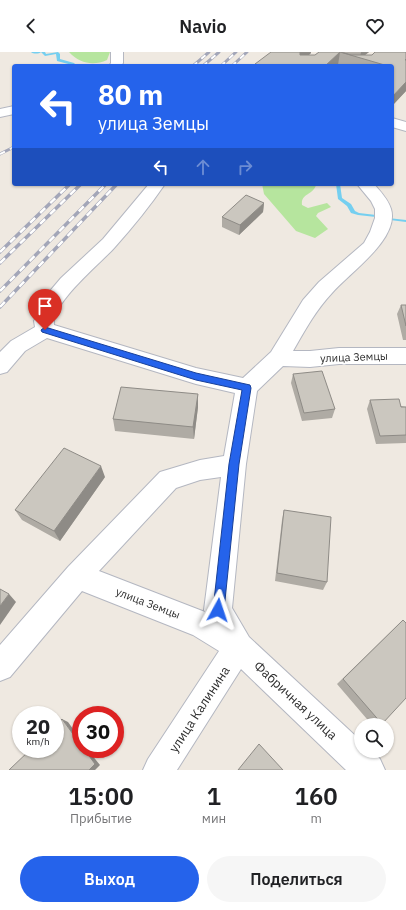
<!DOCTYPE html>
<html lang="ru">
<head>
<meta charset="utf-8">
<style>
  :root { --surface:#fff; --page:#f6f6f6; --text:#202124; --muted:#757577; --accent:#2563eb }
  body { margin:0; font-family:"IBM Plex Sans",sans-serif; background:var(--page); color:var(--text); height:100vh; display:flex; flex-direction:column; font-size:15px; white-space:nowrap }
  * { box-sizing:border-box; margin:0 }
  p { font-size:13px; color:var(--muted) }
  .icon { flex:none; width:22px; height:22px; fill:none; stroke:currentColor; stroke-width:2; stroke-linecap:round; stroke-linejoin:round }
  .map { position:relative; height:718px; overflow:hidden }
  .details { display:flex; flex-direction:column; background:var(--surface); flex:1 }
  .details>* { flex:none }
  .banner { position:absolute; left:12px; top:12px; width:382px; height:122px; border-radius:4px; box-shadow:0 1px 3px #0004; background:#2563eb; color:#fff; overflow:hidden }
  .tools { position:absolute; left:354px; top:666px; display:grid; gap:8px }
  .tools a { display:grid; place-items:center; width:40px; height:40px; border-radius:50%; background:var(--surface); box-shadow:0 1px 3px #0004; font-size:20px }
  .speed { position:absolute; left:12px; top:654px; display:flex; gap:8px; font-size:20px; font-weight:700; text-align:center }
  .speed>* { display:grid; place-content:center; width:52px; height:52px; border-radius:50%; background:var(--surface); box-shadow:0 1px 3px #0004; line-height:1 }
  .speed small { font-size:10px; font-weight:400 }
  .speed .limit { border:6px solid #d22; background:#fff; color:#111 }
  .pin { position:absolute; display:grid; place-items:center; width:34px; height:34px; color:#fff; margin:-41px -17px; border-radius:50% 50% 50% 0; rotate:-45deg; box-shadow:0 0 4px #0007 }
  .pin .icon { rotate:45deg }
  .me { position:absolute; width:44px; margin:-22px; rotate:5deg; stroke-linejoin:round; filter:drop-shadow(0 0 3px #0008) }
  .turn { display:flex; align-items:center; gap:14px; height:84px; padding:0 20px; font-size:18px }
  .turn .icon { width:52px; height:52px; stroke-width:2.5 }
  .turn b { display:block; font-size:28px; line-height:34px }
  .lanes { display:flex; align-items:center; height:38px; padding:0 20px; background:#0003; justify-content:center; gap:20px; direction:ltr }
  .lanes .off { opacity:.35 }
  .eta { display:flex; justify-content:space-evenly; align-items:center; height:68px; text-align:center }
  .eta b { font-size:24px; font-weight:600; line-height:28px }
  .action { display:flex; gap:8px; margin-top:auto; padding:8px 20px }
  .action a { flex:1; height:46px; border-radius:24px; background:var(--accent); color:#fff; font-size:16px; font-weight:600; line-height:46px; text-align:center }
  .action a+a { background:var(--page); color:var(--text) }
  header { display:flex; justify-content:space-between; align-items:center; height:52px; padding:0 20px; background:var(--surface); font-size:18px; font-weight:600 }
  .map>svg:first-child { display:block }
  .green { fill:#b6e59e }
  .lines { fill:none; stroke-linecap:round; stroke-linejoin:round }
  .stream { fill:#75cff0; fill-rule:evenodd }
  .minor-casing { stroke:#b4b7c1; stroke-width:2 }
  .minor { fill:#fff; fill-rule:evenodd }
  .rail-far1-casing { stroke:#a3a6b8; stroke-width:3 }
  .rail-casing { stroke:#a3a6b8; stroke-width:3.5 }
  .rail-far1 { stroke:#fff; stroke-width:2; stroke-dasharray:5.5; stroke-linecap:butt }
  .rail { stroke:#fff; stroke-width:2.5; stroke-dasharray:7; stroke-linecap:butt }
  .wall { fill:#afaba4 }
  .shaded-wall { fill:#8e8b86 }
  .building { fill:#cbc7bf; stroke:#8e8b86 }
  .route { fill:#2563eb; stroke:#184099 }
  .labels { text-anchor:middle; stroke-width:3.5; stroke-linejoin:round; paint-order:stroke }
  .street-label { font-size:11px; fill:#2e2e2e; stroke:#fff }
  .near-street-label { font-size:13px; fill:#2e2e2e; stroke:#fff }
</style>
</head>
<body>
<header><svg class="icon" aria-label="back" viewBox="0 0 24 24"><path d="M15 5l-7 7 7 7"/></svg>Navio<svg class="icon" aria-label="heart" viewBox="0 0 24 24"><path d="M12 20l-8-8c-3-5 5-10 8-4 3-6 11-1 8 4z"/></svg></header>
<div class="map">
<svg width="406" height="718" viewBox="0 0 406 718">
  <rect width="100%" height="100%" fill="#efe9e1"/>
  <path class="green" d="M69 0H110L107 8C94 14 80 12 69 0Z
    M262 132H317C315 135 314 138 311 140 305 144 301 146 302 153L308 156 327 151 331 155 318 161 316 164 328 177 315 186 296 179 264 142Z"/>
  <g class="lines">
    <path class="stream" d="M31 0H41C39 2 33 2 31 0Z
      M41 0H45L46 2 58 0 60 2V7L74 11 77 14H73L72 13 57 9 56 2 45 4Z
      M336 132H340L342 146 351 152 355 159 359 161 376 163V165L358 163 351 161 347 154 338 147Z
      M388 166 406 168V170L390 168 388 167Z"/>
    <g class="minor-casing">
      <path id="minor" d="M111 0H123V11L121 14H109L111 11Z
        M14 54V62L0 65V57Z
        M392 66 406 70V79L392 75Z
        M149 132H165C150 154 133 175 115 195 100 212 51 251 54 273L196 316 243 326 271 300 303 248 319 230 364 191 370 180 375 166V157L371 149 357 132H374C380 139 388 147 391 157 400 187 349 221 332 241 316 258 305 278 293 299H310L339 296H406V312H339L310 315 283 314 257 339 246 412 232 556 249 585 361 689V699H372L380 707 385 718H346L241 617 177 718H143L148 707 219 599 193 583 82 539 10 625 0 629V593L68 515 160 420 200 408 224 404 235 341 196 332 47 286 25 299 7 320 0 322V300L11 289 35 275 34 269 50 239 61 226 103 187ZM221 425 204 558 205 560 99 519 176 436 200 428Z"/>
    </g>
    <use href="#minor" class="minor"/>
    <g class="rail-far1-casing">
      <path id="rail-far1" d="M193 14 209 0
        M203 14 219 0
        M221 14 236 0
        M232 14 247 0
        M0 102 14 95"/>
    </g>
    <g class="rail-casing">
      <path id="rail" d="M0 200 70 132
        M0 211 81 132
        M0 239 106 132
        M0 255 117 132"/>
    </g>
    <use href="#rail-far1" class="rail-far1"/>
    <use href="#rail" class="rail"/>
  </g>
  <path class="wall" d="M319 0H369L365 3H372L406 0V39L392 54V14H342L338 13 337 14H255V12L311 1 309 3H315Z
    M264 151 263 160 239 183 222 175V165Z
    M401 253H406V288H403L397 262Z
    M293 322 335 357 332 366 302 369 291 331Z
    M198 342V355L194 387 115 379 113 367Z
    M370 348 406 355V391L376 392 367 357Z
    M105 425 60 489 22 468 15 458Z
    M284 458 327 530 323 538 275 529 282 468Z
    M403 568 382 672 379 673H372L337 632Z"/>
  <path class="shaded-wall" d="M300 0H311V1L298 13 300 1Z
    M340 0 338 13 337 14H325Z
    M361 0H369L361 6H360Z
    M406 30V39L392 54V45Z
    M264 151 263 160 239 183 240 173Z
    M198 342V355L194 387 193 375Z
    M101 414 105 425 60 489 54 479Z
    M9 542 16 550 0 573V554Z
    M62 667 68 670 81 688V693Z
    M84 697H87L100 713 95 718H89Z"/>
  <path class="building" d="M271 0H300V3H315L319 0H341L351 3H372L375 0H406V7L405 8H406V30L392 45V18L394 16 392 15V14H388L340 0 325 14H260L255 12Z
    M246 143 264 151 240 173 222 165Z
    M401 253H406V274Z
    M322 319 335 357 304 361 293 322Z
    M121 335 198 342 193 375 113 367Z
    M399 347 401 355H406V383L380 384 370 348Z
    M64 396 101 414 54 479 15 458Z
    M284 458 331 465 327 530 277 521Z
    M0 537 9 542 0 554Z
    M403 568 406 571V646L382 672 343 627Z
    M62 667 81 693V697H84L95 712 89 718H9L31 697H55V674Z
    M259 692 283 718H238Z"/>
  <path class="route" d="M45 275 196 321 250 333 251 336 239 412 224 558 222 562 218 564 214 562 213 558 229 412 242 338 196 328 42 280 41 278Z"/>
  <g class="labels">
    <g class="street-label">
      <text transform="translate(354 305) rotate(-2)" y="4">улица Земцы</text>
      <text transform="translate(148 551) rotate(21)" y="4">улица Земцы</text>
    </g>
    <g class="near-street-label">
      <text transform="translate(296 648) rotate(43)" y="5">Фабричная улица</text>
      <text transform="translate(199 657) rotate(-57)" y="5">улица Калинина</text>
    </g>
  </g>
</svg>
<div class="tools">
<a><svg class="icon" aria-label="search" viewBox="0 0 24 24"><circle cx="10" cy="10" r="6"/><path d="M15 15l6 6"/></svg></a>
</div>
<div class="speed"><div>20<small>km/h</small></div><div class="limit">30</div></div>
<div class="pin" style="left:45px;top:278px;background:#d93025"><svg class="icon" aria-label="arrive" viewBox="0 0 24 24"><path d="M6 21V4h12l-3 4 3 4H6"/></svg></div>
<svg class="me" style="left:218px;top:558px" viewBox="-20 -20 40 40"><path d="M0-17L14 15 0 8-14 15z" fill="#2563eb" stroke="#fff" stroke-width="4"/></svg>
<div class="banner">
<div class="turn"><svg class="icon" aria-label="left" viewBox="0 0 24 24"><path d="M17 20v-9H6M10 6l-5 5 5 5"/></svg><div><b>80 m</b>улица Земцы</div></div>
<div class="lanes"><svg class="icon" aria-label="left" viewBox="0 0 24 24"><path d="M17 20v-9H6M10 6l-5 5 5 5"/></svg><svg class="icon off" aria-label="ahead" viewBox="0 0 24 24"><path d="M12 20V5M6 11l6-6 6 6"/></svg><svg class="icon off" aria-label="right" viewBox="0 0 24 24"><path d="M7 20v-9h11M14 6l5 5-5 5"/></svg></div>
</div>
</div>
<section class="details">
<div class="eta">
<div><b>15:00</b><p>Прибытие</p></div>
<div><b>1</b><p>мин</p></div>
<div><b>160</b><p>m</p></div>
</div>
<div class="action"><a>Выход</a><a>Поделиться</a></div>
</section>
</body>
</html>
